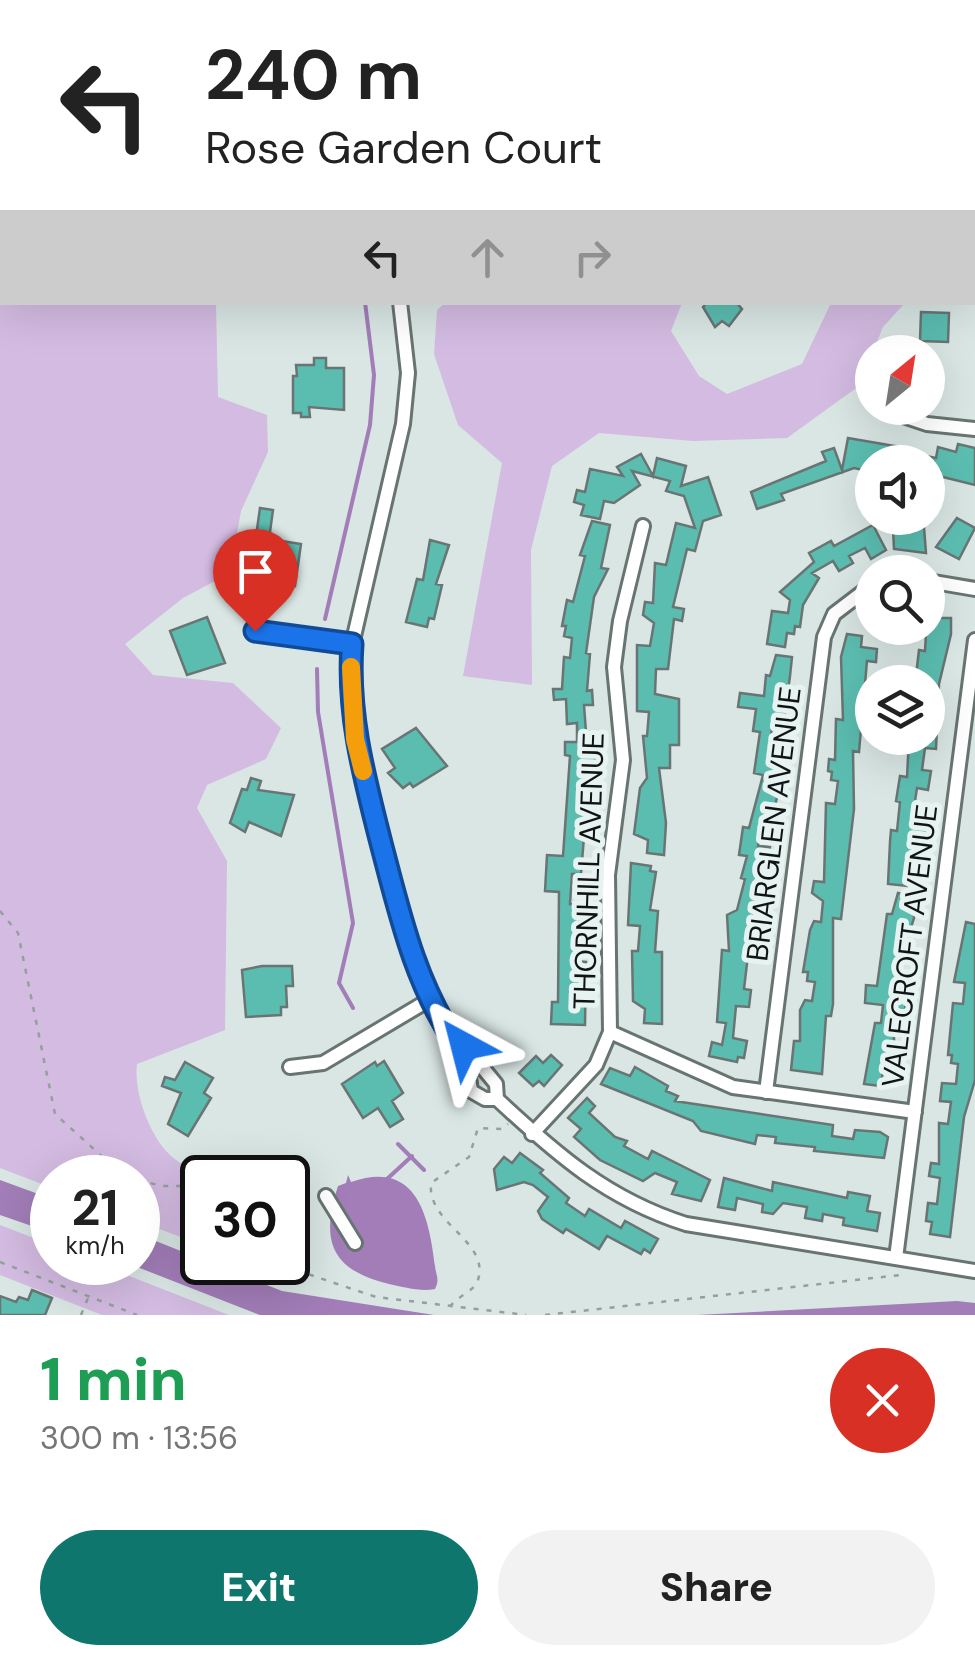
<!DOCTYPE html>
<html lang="en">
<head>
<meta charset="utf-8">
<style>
  :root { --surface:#fff; --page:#f2f2f2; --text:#222; --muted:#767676; --accent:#0f766e }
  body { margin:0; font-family:"DM Sans",sans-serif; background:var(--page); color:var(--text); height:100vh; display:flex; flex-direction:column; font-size:38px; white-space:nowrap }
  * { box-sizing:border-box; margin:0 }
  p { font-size:32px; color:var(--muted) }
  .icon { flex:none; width:55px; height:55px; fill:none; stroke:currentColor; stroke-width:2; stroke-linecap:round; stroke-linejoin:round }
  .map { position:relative; height:1315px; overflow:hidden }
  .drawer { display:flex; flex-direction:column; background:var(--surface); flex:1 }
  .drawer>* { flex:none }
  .hud { position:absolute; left:0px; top:0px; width:975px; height:305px; box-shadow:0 10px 40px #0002; background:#fff; color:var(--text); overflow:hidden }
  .needle { width:65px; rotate:30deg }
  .tools { position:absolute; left:855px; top:335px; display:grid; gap:20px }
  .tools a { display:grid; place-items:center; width:90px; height:90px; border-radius:50%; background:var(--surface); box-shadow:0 10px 40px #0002; font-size:50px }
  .speed { position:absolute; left:30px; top:1155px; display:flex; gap:20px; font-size:50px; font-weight:700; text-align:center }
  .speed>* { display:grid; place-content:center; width:130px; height:130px; border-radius:50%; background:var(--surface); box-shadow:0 10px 40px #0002; line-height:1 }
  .speed small { font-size:25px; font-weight:400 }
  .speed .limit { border:5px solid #111; border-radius:15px; background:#fff; color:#111 }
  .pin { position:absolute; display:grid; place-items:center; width:85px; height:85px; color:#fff; margin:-102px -42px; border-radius:50% 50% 50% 0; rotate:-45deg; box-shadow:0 0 10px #0007 }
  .pin .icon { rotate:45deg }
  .me { position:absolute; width:110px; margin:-55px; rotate:322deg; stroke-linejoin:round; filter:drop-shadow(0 0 8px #0008) }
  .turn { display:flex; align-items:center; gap:35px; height:210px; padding:0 40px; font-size:45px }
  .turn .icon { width:130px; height:130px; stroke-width:2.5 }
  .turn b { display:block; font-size:70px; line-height:85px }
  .lanes { display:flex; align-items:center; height:95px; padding:0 40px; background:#0003; justify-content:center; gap:50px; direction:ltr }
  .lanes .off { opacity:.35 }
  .round { display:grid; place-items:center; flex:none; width:105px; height:105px; border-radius:52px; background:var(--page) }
  .overview { display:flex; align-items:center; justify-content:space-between; height:170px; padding:0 40px }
  h1 { font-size:60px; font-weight:800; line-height:75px; color:#1e9e55 }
  .button { display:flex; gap:20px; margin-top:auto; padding:20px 40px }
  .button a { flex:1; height:115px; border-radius:60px; background:var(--accent); color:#fff; font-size:40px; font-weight:800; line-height:115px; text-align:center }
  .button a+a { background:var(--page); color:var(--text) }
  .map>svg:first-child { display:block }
  .green { fill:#d3bbe1 }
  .water { fill:#a27db8 }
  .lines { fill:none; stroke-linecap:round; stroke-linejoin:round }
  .stream { stroke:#a27db8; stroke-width:4 }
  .building { fill:#5bbdb0; stroke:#697573; stroke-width:2.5 }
  .minor-casing { stroke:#687472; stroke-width:18 }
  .path { stroke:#959f9d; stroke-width:2.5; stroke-dasharray:5 8; stroke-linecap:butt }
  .minor { stroke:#fff; stroke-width:12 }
  .route-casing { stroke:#114b97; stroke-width:25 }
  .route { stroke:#1a73e8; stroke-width:18 }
  .slow { stroke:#f59e0b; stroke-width:18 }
  .labels { text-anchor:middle; stroke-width:10; stroke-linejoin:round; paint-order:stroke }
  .street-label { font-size:30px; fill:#101414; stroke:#e6f3f1 }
</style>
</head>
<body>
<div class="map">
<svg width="975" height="1315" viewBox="0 0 975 1315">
  <rect width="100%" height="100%" fill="#d9e6e4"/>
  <path class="green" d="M0 0H372L2 2V302L216 303 218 397 267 415 268 452 241 511 230 573 183 598 125 644 153 675 233 683 281 728 266 759 207 785 197 808 227 861 225 1030 137 1064C133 1093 152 1146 179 1162 190 1169 204 1173 216 1177L202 1178V1245L138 1221V1178H52V1188L0 1168Z
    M446 302 682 303 671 331 699 376 727 394 802 364 831 303H905L883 327 859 386 787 438 693 441 599 433 552 466 531 550 532 685 463 676 502 463 458 425 434 354 437 310Z
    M0 1225 52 1245V1262L96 1263 229 1315H102L0 1275Z"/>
  <path class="water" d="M348 1175 351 1182C417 1159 429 1216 435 1266 436 1276 440 1279 435 1289 420 1292 404 1287 389 1284 331 1270 320 1241 338 1186L346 1183Z
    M0 1180 52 1199V1233L0 1215Z
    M138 1234 282 1291 434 1315H260L127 1263 138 1262Z
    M957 1301 975 1303V1315H697Z"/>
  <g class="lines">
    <path class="stream" d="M325 619 370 425 374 375 365 302
      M317 669 318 712 353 923 339 983 353 1008
      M398 1144 424 1170
      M387 1179 412 1156"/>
  </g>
  <path class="building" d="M707 302H736L742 309 729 326 722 321 715 327 703 307Z
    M921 312 949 313 948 342 920 341Z
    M314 358H326V368H344V410L309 407 310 417H301V413H293V376H297L296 365H314Z
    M848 438 912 449 911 453 936 458 938 447 956 452 958 444 975 448V485L939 476 940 471 933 469 934 462H872V472L854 468 781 494 784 500 757 509 751 492 826 461 822 452 834 448 842 470Z
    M641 454 653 476 657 458 686 466 681 486 708 477 721 515 703 521 695 551 687 549 673 607 684 609 682 621 674 619 668 669H656L655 694 679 699V745H670V768H659L666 823 664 855 647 853 648 840 634 834 640 788 647 778 643 736H647L649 712 637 711V645L650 646 654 623 643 615 645 602 653 603 655 563 666 565 676 523 695 528 684 496 666 491 670 481 632 471 640 485 614 503 604 501 600 519 581 515 584 505 574 502 577 490 585 492 590 469 623 476 617 467Z
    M260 508 273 510 269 539 301 544 295 586 240 575 242 562 252 564Z
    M957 518 975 528 959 559 936 547Z
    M592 521 610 525 601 568 608 569 594 597 586 653 590 654 587 691 592 690 593 705H584L586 732H594L596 787H592L591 795H586L589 837H584L581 874H572L570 904 582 905 574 945V961L586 962 585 1025 551 1024 552 1002H558L559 892 545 891 547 855 563 856 570 756 565 755V742H577V723L567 724 566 699 554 700 553 689H562L564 657 570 658 572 638 564 636 566 626H562L567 600 573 602 585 556 580 555Z
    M873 525 886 550 871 559 865 548 849 556 853 563 839 571 833 561 812 573 819 578 803 605 800 627 795 626 794 634 787 633 785 647 767 644 772 611 788 613 790 600 780 592 814 562 809 553 831 541 834 546Z
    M924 527 926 553 894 549 893 529Z
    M430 540 449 545 436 584 442 585 434 619 429 618 427 627 406 622 417 579 423 580Z
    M928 600 939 601V618H951V634L939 684 936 749 925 748 922 770 931 771 928 790 917 788 913 814 926 816 921 866 916 865 915 873 909 872 907 886 888 884 890 842 891 830 897 831 900 802 896 801 900 776 907 777 909 738H928V682L926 676 916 675 919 650 925 651Z
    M207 617 225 663 187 675 170 631Z
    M847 634 862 636 861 647 877 649 876 662 867 661 859 752 853 751 854 809 841 919 833 918V1004L831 1016H826L822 1074 791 1070 794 1041H800V1010L805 1000 812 1001 815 982 807 981 808 972H803L810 930 814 921 821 922 823 901 812 893 814 881 824 882 826 803 835 804 838 781 831 780 832 772 828 771 829 759 835 760 836 719 843 720 841 657Z
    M776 655 792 657 790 676 785 714 773 718 770 745 782 746 773 787 777 797 772 821 762 820 758 846 770 847 763 895 756 893 754 904 744 989 751 990 749 1007 736 1006 733 1038 747 1041 744 1058 738 1057 737 1062 709 1056 712 1042 722 1045 726 1023 717 1022 722 950 729 951 727 915 737 910 745 879 741 878 747 856 739 855 743 827 749 828 763 775 754 773 760 732 753 731 756 709 738 707 740 693 764 696 766 675 770 676Z
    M416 728 447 766 413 787 410 783 403 788 388 773 395 768 382 749Z
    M251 778 261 781 258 790 294 795 281 836 249 822 245 832 230 823 242 789 247 790Z
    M631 863 651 866 650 871 656 872 650 910 658 911 655 952H662V1024L644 1023 645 1009 633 1001 632 951H638L640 926 628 925Z
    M898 893 913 895 914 918 908 937 913 938 912 951 897 955 894 995 906 996 905 1010 900 1036 894 1035V1071L883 1069 881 1086 864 1084 875 1023H881L883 1005 865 1003 866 985 877 986 887 914H892Z
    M966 922 975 924V1080L964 1117 950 1237 930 1234 932 1222 926 1221 928 1203 937 1204 940 1178 929 1176 931 1163 939 1164V1123L948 1124 951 1102 940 1101 942 1083 956 1084 958 1064 951 1063 952 1055H948L953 1003 963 1004 965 983 954 982Z
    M262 966H292L293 986H286L287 1007H281V1015L246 1017 242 970Z
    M551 1055 562 1065 544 1086 539 1081 533 1086 519 1073 536 1056 543 1063Z
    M384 1061 403 1093 392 1101 403 1119 390 1127 378 1108 363 1118 342 1084 375 1062 377 1066Z
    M185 1062 213 1078 204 1093 211 1098 188 1136 168 1124 181 1093 162 1086 165 1077 175 1080Z
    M635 1067 668 1086 666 1091 678 1096 675 1101 833 1125 832 1136 853 1139 855 1130 880 1132 888 1137 884 1158 814 1151 815 1147 775 1143 776 1137 757 1135 755 1144 701 1131 693 1121 601 1084 610 1068 630 1076Z
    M587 1098 595 1106 589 1113 615 1137 627 1141 624 1146 648 1159 652 1151 710 1180 701 1201 672 1194 677 1182 655 1173 643 1181 600 1160 574 1137 581 1129 568 1118Z
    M520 1153 543 1170 540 1173 569 1198 566 1203 585 1216 589 1209 621 1228 625 1221 658 1239 650 1253 644 1249 641 1254 607 1236 599 1249 566 1229 563 1233 542 1219 538 1211 548 1197 533 1185 524 1182 497 1190 494 1169 504 1157 512 1163Z
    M724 1178 772 1191 773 1182 847 1198 848 1192 870 1196 867 1211 880 1213 877 1231 843 1225 844 1218 823 1214 822 1221 805 1218 807 1207 783 1203 773 1214 762 1212 763 1204 737 1198 735 1210 718 1207Z
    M32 1290 52 1298 45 1315H0V1296L16 1302 19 1297 28 1300Z"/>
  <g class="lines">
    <g class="minor-casing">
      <path id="minor" d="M372 0V2
        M894 2 898 0
        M400 302 408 373 403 424 352 645 355 739 410 954 429 1000 468 1070 471 1091 485 1099H497C556 1154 607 1199 686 1224L975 1271
        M897 414 927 424 975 429
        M928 581 975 589
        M255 631 352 645
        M610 1032 733 1087 915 1112
        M457 1045H464L496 1084 497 1099
        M290 1067 323 1063 429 1000
        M766 1092 824 637 834 614 872 585
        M532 1134 596 1065 610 1032 608 875 623 760 614 667 620 621 643 526
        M326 1196 355 1243
        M896 1258 975 640"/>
    </g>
    <path class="path" d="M0 911 18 933 55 1114 126 1178
      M138 1180 162 1186H202
      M0 1262 137 1315
      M272 1262 376 1297 526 1315
      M450 1307C457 1296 475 1291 478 1280 490 1240 427 1225 431 1183L469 1157 478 1128 503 1129 508 1124
      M81 1315 88 1298
      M545 1315 900 1275 904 1271"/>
    <use href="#minor" class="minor"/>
  </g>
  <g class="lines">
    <g class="route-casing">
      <path id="route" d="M255 631 352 644C347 714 364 776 381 843 400 915 415 983 457 1045L464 1046"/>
    </g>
    <use href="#route" class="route"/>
    <path class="slow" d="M351 667 355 739 363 771"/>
  </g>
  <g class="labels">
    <g class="street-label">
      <text transform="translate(774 824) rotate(-83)" y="10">BRIARGLEN AVENUE</text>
      <text transform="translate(589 871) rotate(-88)" y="10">THORNHILL AVENUE</text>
      <text transform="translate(910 946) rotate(-83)" y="10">VALECROFT AVENUE</text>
    </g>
  </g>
</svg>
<div class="tools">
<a><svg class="needle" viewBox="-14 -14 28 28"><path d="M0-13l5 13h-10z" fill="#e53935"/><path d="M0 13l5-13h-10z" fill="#767676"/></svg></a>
<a><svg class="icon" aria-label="sound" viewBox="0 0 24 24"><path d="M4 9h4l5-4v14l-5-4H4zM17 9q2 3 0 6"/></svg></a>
<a><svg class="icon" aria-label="search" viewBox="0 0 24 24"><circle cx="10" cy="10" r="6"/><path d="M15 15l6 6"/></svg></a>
<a><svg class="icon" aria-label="layers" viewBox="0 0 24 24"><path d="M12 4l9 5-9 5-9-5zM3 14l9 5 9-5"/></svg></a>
</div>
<div class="speed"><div>21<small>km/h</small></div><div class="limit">30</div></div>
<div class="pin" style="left:255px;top:631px;background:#d93025"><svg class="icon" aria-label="arrive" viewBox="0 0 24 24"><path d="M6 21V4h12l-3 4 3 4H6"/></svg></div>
<svg class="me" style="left:464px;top:1046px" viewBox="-20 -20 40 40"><path d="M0-17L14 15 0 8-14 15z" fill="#1a73e8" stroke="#fff" stroke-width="4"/></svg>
<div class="hud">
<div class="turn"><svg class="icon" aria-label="left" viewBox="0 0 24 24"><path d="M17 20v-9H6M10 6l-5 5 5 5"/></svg><div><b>240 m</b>Rose Garden Court</div></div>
<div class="lanes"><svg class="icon" aria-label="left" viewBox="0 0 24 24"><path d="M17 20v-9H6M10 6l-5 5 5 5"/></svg><svg class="icon off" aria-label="ahead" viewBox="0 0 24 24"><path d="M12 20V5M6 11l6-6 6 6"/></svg><svg class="icon off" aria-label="right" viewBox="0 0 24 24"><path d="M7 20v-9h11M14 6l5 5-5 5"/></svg></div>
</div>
</div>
<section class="drawer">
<div class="overview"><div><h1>1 min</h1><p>300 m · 13:56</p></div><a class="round" style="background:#d93025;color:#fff"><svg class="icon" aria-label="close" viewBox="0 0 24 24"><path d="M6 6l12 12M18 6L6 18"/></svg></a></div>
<div class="button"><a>Exit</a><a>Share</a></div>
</section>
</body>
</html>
